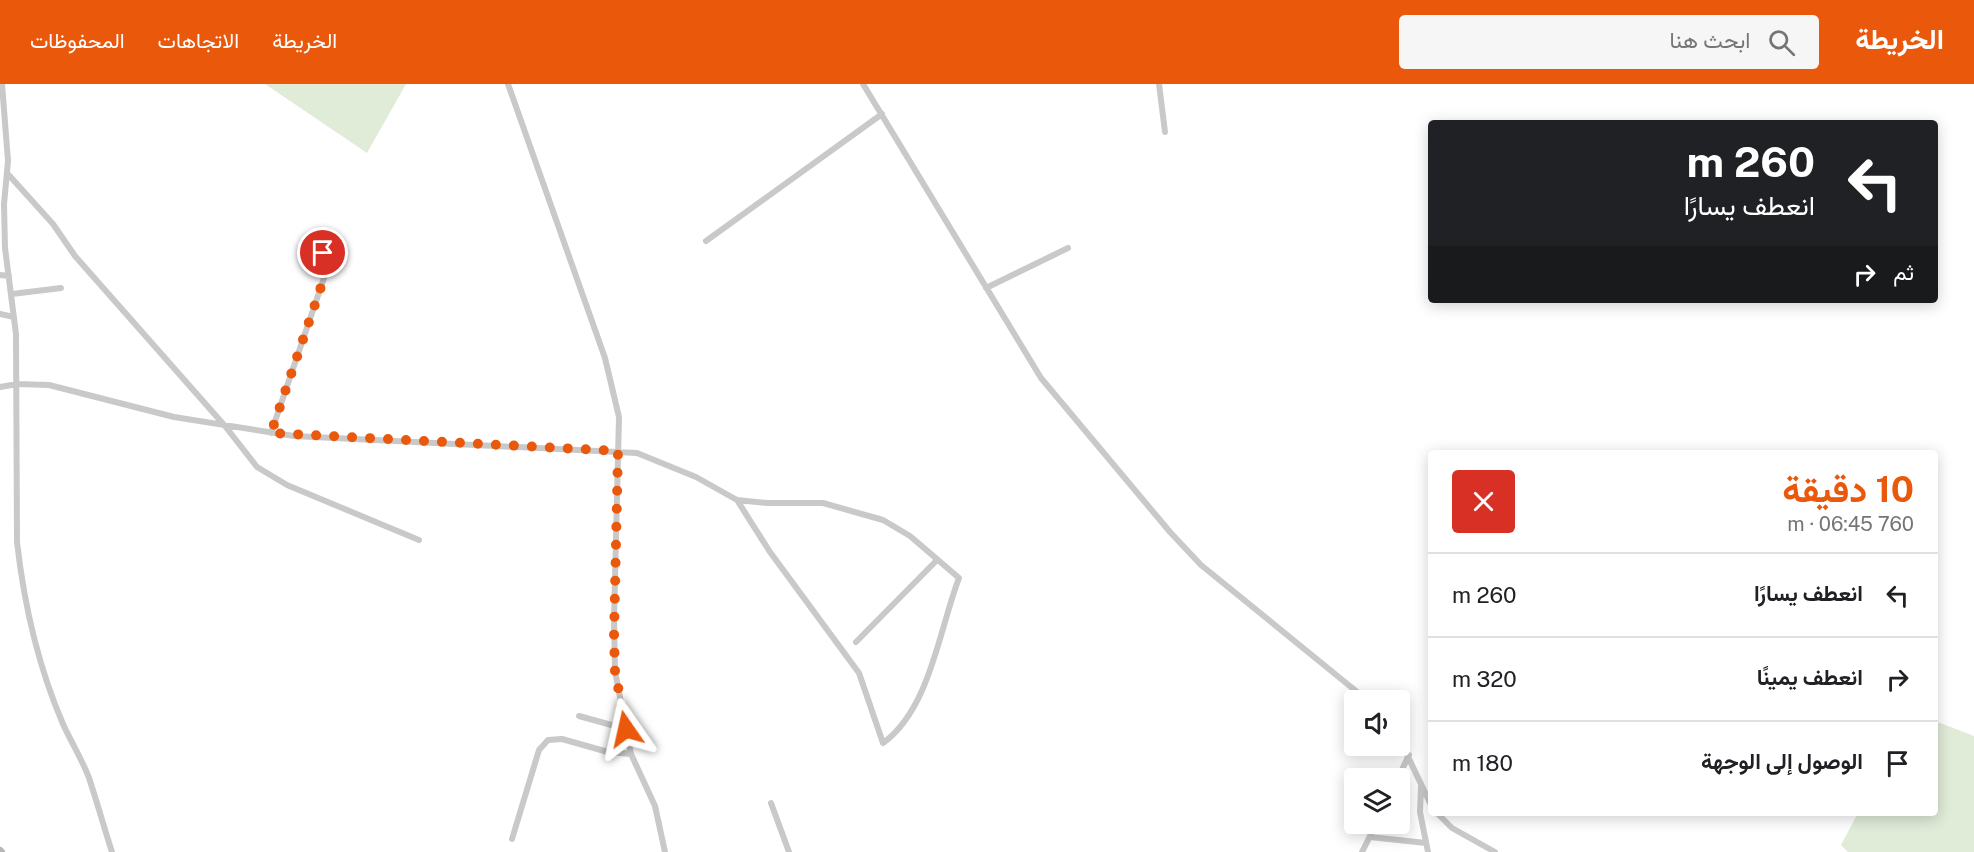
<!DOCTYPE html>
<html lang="ar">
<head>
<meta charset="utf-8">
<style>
  :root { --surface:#fff; --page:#f6f6f6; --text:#202124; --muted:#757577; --line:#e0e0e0; --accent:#ea580c }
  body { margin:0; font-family:"Public Sans",Vazirmatn,sans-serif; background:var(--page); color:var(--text); direction:rtl; height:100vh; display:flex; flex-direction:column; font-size:22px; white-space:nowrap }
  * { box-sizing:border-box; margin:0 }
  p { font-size:20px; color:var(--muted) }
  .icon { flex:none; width:33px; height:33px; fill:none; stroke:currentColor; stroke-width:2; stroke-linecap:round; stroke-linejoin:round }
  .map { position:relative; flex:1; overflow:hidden; direction:ltr }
  .details { position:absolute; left:1428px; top:366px; width:510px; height:366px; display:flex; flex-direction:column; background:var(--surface); border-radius:6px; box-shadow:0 3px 15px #0003; direction:rtl }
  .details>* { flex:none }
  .top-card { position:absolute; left:1428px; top:36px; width:510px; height:183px; border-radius:6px; box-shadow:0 3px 15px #0003; direction:rtl; background:#202124; color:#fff; overflow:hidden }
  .buttons { position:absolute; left:1344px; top:606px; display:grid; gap:12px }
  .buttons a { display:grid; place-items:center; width:66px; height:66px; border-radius:6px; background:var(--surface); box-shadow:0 3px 15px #0003; font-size:30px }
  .pin { position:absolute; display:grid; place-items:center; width:51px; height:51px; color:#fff; margin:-26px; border:3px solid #fff; border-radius:50%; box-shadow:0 2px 6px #0007 }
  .me { position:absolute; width:66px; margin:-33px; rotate:349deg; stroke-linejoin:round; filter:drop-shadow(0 0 4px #0008) }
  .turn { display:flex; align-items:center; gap:21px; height:126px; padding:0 24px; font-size:27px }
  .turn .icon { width:78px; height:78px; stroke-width:2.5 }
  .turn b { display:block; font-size:42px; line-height:51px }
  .then { display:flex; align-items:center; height:57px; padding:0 24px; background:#0003; gap:12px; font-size:22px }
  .round { display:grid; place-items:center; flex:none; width:63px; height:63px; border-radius:6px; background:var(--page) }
  .head { display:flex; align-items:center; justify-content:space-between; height:102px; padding:0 24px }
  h1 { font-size:36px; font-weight:700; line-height:45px; color:var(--accent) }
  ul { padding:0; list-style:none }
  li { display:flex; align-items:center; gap:18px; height:84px; padding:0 24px; border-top:2px solid var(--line) }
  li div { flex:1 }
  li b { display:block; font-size:22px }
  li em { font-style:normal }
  header { display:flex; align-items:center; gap:36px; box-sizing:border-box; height:84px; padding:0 30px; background:var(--accent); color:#fff }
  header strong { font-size:28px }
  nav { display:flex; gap:33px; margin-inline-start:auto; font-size:21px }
  .search { width:420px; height:54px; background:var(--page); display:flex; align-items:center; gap:15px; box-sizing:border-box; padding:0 21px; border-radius:6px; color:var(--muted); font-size:22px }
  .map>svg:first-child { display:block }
  .green { fill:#e0ebd8 }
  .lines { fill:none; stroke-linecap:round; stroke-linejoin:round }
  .minor { stroke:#c9c9c9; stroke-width:6 }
  .secondary { stroke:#b6b6b6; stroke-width:8 }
  .route { stroke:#ea580c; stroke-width:10; stroke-dasharray:0 18 }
</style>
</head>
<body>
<header>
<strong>الخريطة</strong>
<div class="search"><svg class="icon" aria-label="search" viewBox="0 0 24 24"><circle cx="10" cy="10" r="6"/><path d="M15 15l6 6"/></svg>ابحث هنا</div>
<nav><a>الخريطة</a><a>الاتجاهات</a><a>المحفوظات</a></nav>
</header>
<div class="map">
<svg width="1974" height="768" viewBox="0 0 1974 768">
  <rect width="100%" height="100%" fill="#fff"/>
  <path class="green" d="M265 0H406L367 69Z
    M1935 637 1974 652V768H1848L1841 761 1858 729H1935Z"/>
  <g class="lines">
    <path class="minor" d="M2 0 8 77 4 120 5 164 16 250 17 458C24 520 38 582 63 640 71 658 82 675 89 694 97 718 104 743 112 768
      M508 0 605 274 619 333 614 535 615 587 631 670 655 722 665 768
      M863 0 1041 294 1170 448 1201 481 1367 616
      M1159 0 1165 48
      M7 89 53 140 75 172 225 342 257 383 287 401 419 456
      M706 157 882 30
      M0 191 9 192
      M986 204 1068 164
      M12 210 61 204
      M0 230 14 233
      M0 303 17 300 49 301 174 333 294 352 637 369 696 393 737 416 767 419H823L883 436 910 452 959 494C939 546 930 625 883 659L859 589 770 468 737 416
      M271 349 324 194 323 169
      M856 558 936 477
      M579 632 626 645
      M1400 656 1431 721
      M1398 694 1409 671
      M1421 702 1420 728 1428 768
      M771 719 789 768
      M1437 729 1452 744 1495 768
      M1370 753 1426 759
      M512 755 539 666 548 656 562 655 608 668 631 670
      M1362 768 1376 740"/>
    <path class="secondary" d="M0 767 1 768"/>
  </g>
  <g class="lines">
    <path class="route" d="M323 169 324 194 271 349 618 367 614 552 615 587 626 645"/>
  </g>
</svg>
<div class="buttons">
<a><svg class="icon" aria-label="sound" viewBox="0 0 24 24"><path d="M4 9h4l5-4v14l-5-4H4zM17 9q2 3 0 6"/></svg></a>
<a><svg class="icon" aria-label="layers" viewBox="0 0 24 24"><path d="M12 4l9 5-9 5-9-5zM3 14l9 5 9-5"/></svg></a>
</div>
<div class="pin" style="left:323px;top:169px;background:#d93025"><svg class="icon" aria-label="arrive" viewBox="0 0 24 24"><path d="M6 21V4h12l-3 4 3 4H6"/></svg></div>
<svg class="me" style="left:626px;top:645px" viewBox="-20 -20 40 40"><path d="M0-17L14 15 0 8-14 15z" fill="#ea580c" stroke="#fff" stroke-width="4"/></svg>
<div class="top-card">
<div class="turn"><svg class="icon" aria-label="left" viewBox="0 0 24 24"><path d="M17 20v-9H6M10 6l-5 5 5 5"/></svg><div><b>260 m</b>انعطف يسارًا</div></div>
<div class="then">ثم<svg class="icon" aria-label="right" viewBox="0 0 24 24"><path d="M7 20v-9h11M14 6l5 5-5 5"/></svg></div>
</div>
<section class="details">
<div class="head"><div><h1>10 دقيقة</h1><p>760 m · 06:45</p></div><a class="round" style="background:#d93025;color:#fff"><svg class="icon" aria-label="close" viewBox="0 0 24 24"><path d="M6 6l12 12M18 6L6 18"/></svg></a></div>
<ul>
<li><svg class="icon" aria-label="left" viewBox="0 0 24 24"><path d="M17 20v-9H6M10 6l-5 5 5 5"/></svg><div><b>انعطف يسارًا</b></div><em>260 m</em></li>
<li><svg class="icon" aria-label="right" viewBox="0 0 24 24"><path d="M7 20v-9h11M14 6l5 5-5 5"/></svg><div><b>انعطف يمينًا</b></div><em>320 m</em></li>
<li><svg class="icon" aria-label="arrive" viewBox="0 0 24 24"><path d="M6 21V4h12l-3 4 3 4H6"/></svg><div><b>الوصول إلى الوجهة</b></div><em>180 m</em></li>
</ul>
</section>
</div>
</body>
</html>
